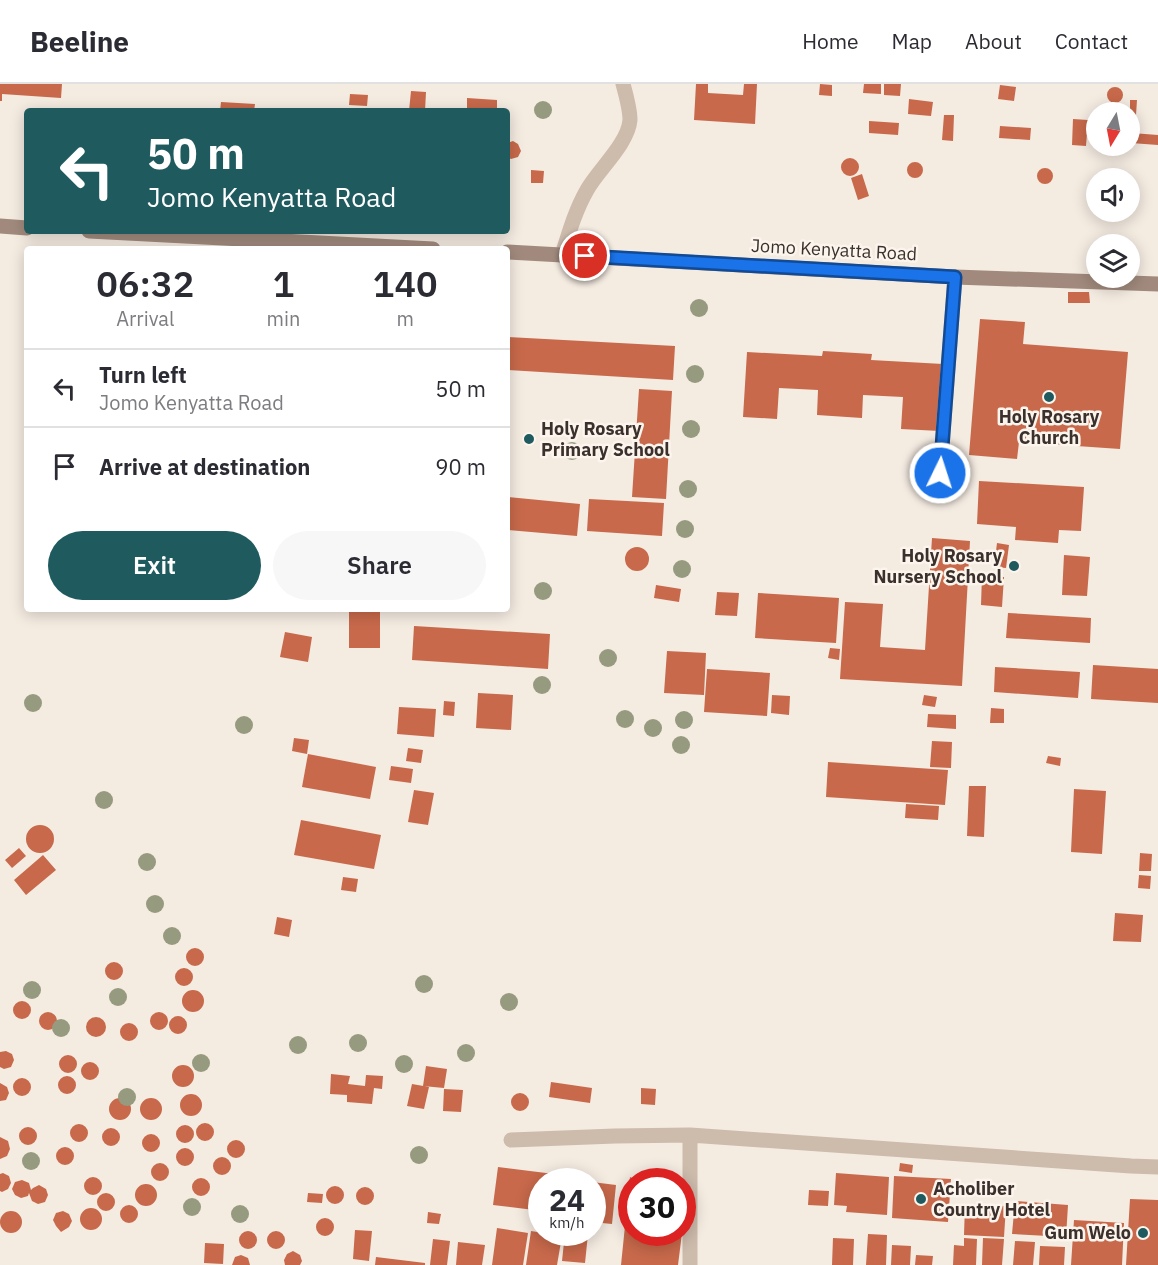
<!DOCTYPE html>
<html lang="en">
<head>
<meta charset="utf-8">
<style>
  :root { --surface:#fff; --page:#f7f7f7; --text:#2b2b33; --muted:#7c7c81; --line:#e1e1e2; --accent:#1f5a5e }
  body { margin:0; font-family:"IBM Plex Sans",sans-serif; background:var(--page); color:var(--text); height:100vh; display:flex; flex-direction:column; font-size:22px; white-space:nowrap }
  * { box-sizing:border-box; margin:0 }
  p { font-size:20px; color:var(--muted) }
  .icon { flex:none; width:33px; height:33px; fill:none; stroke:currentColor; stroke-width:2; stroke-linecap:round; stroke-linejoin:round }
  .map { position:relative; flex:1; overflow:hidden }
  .panel { position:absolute; left:24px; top:162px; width:486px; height:366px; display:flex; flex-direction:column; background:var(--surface); border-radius:6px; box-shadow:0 3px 15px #0003 }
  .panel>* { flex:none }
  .guide { position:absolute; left:24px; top:24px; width:486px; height:126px; border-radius:6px; box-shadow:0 3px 15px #0003; background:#1f5a5e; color:#fff; overflow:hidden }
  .needle { width:39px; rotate:190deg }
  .controls { position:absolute; left:1086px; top:18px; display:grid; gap:12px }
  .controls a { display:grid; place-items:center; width:54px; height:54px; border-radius:50%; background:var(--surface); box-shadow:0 3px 15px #0003; font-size:30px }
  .speed { position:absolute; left:528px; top:1084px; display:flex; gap:12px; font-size:30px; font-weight:700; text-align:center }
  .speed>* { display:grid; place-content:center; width:78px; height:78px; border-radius:50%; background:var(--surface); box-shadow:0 3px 15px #0003; line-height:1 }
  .speed small { font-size:15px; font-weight:400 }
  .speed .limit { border:9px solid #d22; background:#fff; color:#111 }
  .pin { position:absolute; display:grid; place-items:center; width:51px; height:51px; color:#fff; margin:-26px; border:3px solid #fff; border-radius:50%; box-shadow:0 2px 6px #0007 }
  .me { position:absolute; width:66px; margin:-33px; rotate:4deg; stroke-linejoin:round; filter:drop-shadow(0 0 4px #0008) }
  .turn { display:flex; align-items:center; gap:21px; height:126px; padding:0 24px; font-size:27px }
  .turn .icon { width:78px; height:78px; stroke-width:2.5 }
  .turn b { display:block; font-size:42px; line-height:51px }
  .eta { display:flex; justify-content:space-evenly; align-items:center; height:102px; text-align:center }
  .eta b { font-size:36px; font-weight:600; line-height:42px }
  .primary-button { display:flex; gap:12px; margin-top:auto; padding:12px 24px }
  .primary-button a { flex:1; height:69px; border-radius:36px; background:var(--accent); color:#fff; font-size:24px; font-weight:600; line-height:69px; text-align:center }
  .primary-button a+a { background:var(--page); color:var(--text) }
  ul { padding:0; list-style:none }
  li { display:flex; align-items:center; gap:18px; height:78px; padding:0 24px; border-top:2px solid var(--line) }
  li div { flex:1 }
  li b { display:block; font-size:22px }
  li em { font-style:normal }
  header { display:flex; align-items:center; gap:36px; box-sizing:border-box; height:84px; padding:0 30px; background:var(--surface); border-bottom:2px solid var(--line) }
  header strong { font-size:28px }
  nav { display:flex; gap:33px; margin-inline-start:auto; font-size:21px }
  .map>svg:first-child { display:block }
  .building { fill:#c8694b }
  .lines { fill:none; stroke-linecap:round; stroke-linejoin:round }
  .minor { stroke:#cdbbac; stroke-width:15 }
  .secondary { stroke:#a18a7d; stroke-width:15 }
  .tree { fill:#969b7f }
  .route-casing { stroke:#114b97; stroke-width:15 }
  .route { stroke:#1a73e8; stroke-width:10 }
  .poi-dot { fill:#1f5a5e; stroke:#fbf5ee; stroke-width:2 }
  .labels { text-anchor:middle; stroke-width:5; stroke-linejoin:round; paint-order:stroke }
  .street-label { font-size:18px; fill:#3b302b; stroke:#fbf5ee }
  .poi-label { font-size:18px; font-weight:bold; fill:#3b302b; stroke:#fbf5ee; text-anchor:start }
</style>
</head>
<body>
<header>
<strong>Beeline</strong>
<nav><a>Home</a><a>Map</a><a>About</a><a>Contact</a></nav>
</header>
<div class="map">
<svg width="1158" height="1181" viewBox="0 0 1158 1181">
  <rect width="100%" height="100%" fill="#f4ebe1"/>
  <path class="building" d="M0 0H62L61 14 2 10V17H0Z
    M696 0H708V9L743 11 744 0H757L755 40 694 36Z
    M820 0 832 1V12L819 11Z
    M864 0H881V10L863 9Z
    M884 0H901L900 12 884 11Z
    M1000 1 1016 3 1014 17 998 15Z
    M1107 11a8 8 0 1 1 16 0a8 8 0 1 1-16 0Z
    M411 7 426 8 425 27H409Z
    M350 10 368 11 367 22 349 21Z
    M467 14 497 16V27H467Z
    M909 15 933 18 931 32 908 30Z
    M1130 16H1137L1136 31H1130Z
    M221 18 255 20 254 27H220Z
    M944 31H954L953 57 942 56Z
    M1073 35 1088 36 1086 62 1072 61Z
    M869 37 899 39 898 51 869 49Z
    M1000 42 1031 44 1030 56 999 54Z
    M1132 49 1158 51V61L1131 59Z
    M513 57 518 60 521 67 518 73 511 75 507 73V59Z
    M841 83a9 9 0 1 1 18 0a9 9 0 1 1-18 0Z
    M907 86a8 8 0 1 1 16 0a8 8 0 1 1-16 0Z
    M1037 92a8 8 0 1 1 16 0a8 8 0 1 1-16 0Z
    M1109 85 1115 86 1119 91 1120 94H1100L1103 87Z
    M531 86 544 87 543 99H531Z
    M862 90 869 112 858 116 851 94Z
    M1068 208H1089L1090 219H1068Z
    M980 235 1025 238 1023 260 1128 268 1120 365 1019 358 1017 375 969 371Z
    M507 253 675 262 673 296 507 286Z
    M823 267 872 270 871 276 943 280 940 347 901 345 903 313 863 311 862 334 817 331 818 306 779 304 777 335 743 333 747 268 822 272Z
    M639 305 672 307 666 415 632 413Z
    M979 397 1084 403 1081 447 1059 446 1058 459 1015 456 1016 443 977 440Z
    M507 413 580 420 577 452 507 446Z
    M589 415 664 419 662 452 587 447Z
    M932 454 970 457 962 602 840 595 845 518 883 520 880 563 925 566Z
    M997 459 1009 461 1006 484 994 483Z
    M625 475a12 12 0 1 1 24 0a12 12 0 1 1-24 0Z
    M1064 471 1090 473 1087 512 1062 511Z
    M982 491 1004 493 1002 523 981 521Z
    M656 501 681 505 679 518 654 514Z
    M717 508 739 509 737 532 715 531Z
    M758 509 839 514 836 559 755 554Z
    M349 525H380V564H349Z
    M1008 529 1091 534 1090 559 1006 554Z
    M414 542 550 550 548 585 412 576Z
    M285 548 312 553 308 578 280 573Z
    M830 564 840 565 839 576 828 574Z
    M667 567 706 569 704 611 664 609Z
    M1093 581 1158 585V619L1091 615Z
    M995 583 1080 588 1078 614 994 608Z
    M707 585 770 589 767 632 704 628Z
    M478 609 513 611 511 646 476 644Z
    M772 611 790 612 789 631 771 629Z
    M924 611 937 613 935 623 922 621Z
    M444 617 455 618 454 632 443 631Z
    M399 623 436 625 434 653 397 650Z
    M991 624 1004 625V639H990Z
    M928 630 956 631V645L927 643Z
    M294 654 309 656 307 670 292 667Z
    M932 657 952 658 951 684 930 683Z
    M408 664 423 666 421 679 406 677Z
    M308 670 376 683 370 715 302 703Z
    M1048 672 1061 674 1060 682 1046 679Z
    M828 678 948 686 945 721 826 713Z
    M391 682 413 685 411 699 389 696Z
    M969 702H986L984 753 967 752Z
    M1074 705 1106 707 1102 770 1071 768Z
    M414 706 434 709 428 741 408 738Z
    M906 720 939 722 938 736 905 734Z
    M301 736 381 751 374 785 294 771Z
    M26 755a14 14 0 1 1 28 0a14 14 0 1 1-28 0Z
    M19 764 26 772 12 784 5 776Z
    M1140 769 1152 770 1151 787H1139Z
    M43 771 56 786 26 811 14 796Z
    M1139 791 1151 792 1150 805 1138 804Z
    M343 793 358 795 356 808 341 806Z
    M1115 829 1143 831 1141 858 1113 857Z
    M277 833 292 836 289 853 274 850Z
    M186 873a9 9 0 1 1 18 0a9 9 0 1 1-18 0Z
    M105 887a9 9 0 1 1 18 0a9 9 0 1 1-18 0Z
    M175 893a9 9 0 1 1 18 0a9 9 0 1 1-18 0Z
    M182 917a11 11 0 1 1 22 0a11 11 0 1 1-22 0Z
    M13 926a9 9 0 1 1 18 0a9 9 0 1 1-18 0Z
    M39 937a9 9 0 1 1 18 0a9 9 0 1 1-18 0Z
    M150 937a9 9 0 1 1 18 0a9 9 0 1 1-18 0Z
    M169 941a9 9 0 1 1 18 0a9 9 0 1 1-18 0Z
    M86 943a10 10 0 1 1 20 0a10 10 0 1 1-20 0Z
    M120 948a9 9 0 1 1 18 0a9 9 0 1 1-18 0Z
    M6 967 12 970 14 976 11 983 4 985 0 983V968Z
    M59 980a9 9 0 1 1 18 0a9 9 0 1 1-18 0Z
    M81 987a9 9 0 1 1 18 0a9 9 0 1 1-18 0Z
    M172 992a11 11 0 1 1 22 0a11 11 0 1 1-22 0Z
    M426 982 447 985 444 1004 423 1002Z
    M331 990 350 992 348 1000 365 1002 366 991 383 992 382 1005 374 1004 372 1020 347 1018V1011L330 1010Z
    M58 1001a9 9 0 1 1 18 0a9 9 0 1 1-18 0Z
    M13 1003a9 9 0 1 1 18 0a9 9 0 1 1-18 0Z
    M551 998 592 1004 590 1019 549 1013Z
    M0 999 7 1003 9 1009 6 1016 0 1017Z
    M412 1000 429 1003 424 1025 407 1022Z
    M641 1004 656 1005 655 1021 641 1020Z
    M444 1005 463 1006 461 1028 443 1027Z
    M511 1018a9 9 0 1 1 18 0a9 9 0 1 1-18 0Z
    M180 1021a11 11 0 1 1 22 0a11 11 0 1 1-22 0Z
    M140 1025a11 11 0 1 1 22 0a11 11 0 1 1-22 0Z
    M109 1025a11 11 0 1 1 22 0a11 11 0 1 1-22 0Z
    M196 1048a9 9 0 1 1 18 0a9 9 0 1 1-18 0Z
    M70 1049a9 9 0 1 1 18 0a9 9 0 1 1-18 0Z
    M176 1050a9 9 0 1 1 18 0a9 9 0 1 1-18 0Z
    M19 1052a9 9 0 1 1 18 0a9 9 0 1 1-18 0Z
    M102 1053a9 9 0 1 1 18 0a9 9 0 1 1-18 0Z
    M142 1059a9 9 0 1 1 18 0a9 9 0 1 1-18 0Z
    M0 1053 8 1057 10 1065 7 1072 0 1075Z
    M227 1065a9 9 0 1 1 18 0a9 9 0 1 1-18 0Z
    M56 1072a9 9 0 1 1 18 0a9 9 0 1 1-18 0Z
    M176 1073a9 9 0 1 1 18 0a9 9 0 1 1-18 0Z
    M213 1082a9 9 0 1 1 18 0a9 9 0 1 1-18 0Z
    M900 1079 913 1081 912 1089 899 1087Z
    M151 1088a9 9 0 1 1 18 0a9 9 0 1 1-18 0Z
    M498 1083 562 1091 561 1098H542V1127L493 1121Z
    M3 1089 9 1092 11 1099 8 1105 2 1108 0 1107V1090Z
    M836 1089 889 1093 887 1131 846 1128 847 1122 834 1121Z
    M894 1092 951 1095 948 1138 892 1134Z
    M630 1093 632 1094V1149H682L678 1181H621Z
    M84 1102a9 9 0 1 1 18 0a9 9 0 1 1-18 0Z
    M192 1103a9 9 0 1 1 18 0a9 9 0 1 1-18 0Z
    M22 1096 29 1099 31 1106 33 1104 39 1101 46 1105 48 1111 45 1118 38 1120 32 1117 29 1109 28 1112 21 1114 15 1111 12 1105 15 1098Z
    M592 1098 616 1101 612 1140 592 1138Z
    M135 1111a11 11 0 1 1 22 0a11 11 0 1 1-22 0Z
    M326 1111a9 9 0 1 1 18 0a9 9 0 1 1-18 0Z
    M356 1112a9 9 0 1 1 18 0a9 9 0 1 1-18 0Z
    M809 1106 829 1107 828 1122 808 1121Z
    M308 1109 323 1110 322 1119 307 1118Z
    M97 1118a9 9 0 1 1 18 0a9 9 0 1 1-18 0Z
    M1130 1115 1158 1116V1181H1126Z
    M1015 1117 1068 1121 1066 1153 1012 1150Z
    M965 1120 1006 1122 1004 1153 964 1151Z
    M120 1130a9 9 0 1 1 18 0a9 9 0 1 1-18 0Z
    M80 1135a11 11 0 1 1 22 0a11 11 0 1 1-22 0Z
    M63 1127 69 1130 72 1137 69 1143 61 1148 56 1142 53 1136 56 1129Z
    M0 1138a11 11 0 1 1 22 0a11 11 0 1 1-22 0Z
    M428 1128 441 1130 439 1140 427 1139Z
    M316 1143a9 9 0 1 1 18 0a9 9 0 1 1-18 0Z
    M1074 1136 1124 1139 1122 1181H1071Z
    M497 1144 528 1149 523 1181H492Z
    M355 1146 372 1147 369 1177 353 1175Z
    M531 1147 562 1152 557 1181H526Z
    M239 1156a9 9 0 1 1 18 0a9 9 0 1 1-18 0Z
    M267 1156a9 9 0 1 1 18 0a9 9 0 1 1-18 0Z
    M565 1149 588 1150 585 1179 562 1177Z
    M868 1150 887 1151 886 1181H866Z
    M833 1154 854 1155 853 1181H832Z
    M964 1154 977 1155 976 1181H953L954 1161 964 1162Z
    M983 1154 1004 1155 1002 1181H982Z
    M433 1155 450 1157 447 1181H430Z
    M1015 1157 1035 1158 1033 1181H1013Z
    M458 1158 485 1161 482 1181H456Z
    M205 1159 224 1160 223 1180 204 1179Z
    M892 1161 911 1162 910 1181H891Z
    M1040 1162 1065 1163 1064 1181H1039Z
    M293 1167 300 1171 302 1177 300 1181H285L284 1176 287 1170Z
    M241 1171 248 1174 250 1181H232L235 1173Z
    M916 1171 933 1172 932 1181H915Z
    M376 1173 425 1179V1181H375Z"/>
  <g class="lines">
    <path class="minor" d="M562 171C569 149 575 127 587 106 598 86 628 60 630 36 630 25 626 11 623 0
      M940 389 955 193
      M690 1051V1181
      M511 1056 615 1052 690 1051 1131 1082 1158 1083"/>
    <path class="secondary" d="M0 142 27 144
      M89 147 433 165
      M507 168 955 193 1158 200"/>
  </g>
  <g class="tree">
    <circle cx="543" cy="26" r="9"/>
    <circle cx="699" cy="224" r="9"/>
    <circle cx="695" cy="290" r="9"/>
    <circle cx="691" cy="345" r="9"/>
    <circle cx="572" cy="367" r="9"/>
    <circle cx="688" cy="405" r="9"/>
    <circle cx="685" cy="445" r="9"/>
    <circle cx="682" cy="485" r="9"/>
    <circle cx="543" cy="507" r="9"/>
    <circle cx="608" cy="574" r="9"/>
    <circle cx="542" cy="601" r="9"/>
    <circle cx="33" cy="619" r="9"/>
    <circle cx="625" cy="635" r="9"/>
    <circle cx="684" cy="636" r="9"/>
    <circle cx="244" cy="641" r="9"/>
    <circle cx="653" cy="644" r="9"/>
    <circle cx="681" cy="661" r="9"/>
    <circle cx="104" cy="716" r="9"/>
    <circle cx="147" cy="778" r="9"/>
    <circle cx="155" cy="820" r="9"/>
    <circle cx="172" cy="852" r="9"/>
    <circle cx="424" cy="900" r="9"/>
    <circle cx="32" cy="906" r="9"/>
    <circle cx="118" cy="913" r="9"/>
    <circle cx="509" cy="918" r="9"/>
    <circle cx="61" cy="944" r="9"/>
    <circle cx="358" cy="959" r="9"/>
    <circle cx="298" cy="961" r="9"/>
    <circle cx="466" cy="969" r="9"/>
    <circle cx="201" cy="979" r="9"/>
    <circle cx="404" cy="980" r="9"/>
    <circle cx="127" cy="1013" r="9"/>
    <circle cx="419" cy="1071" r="9"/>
    <circle cx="31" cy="1077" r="9"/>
    <circle cx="192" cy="1123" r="9"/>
    <circle cx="240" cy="1130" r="9"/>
  </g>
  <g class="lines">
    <g class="route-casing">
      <path id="route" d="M585 172 955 193 940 389"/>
    </g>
    <use href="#route" class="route"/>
  </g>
  <g class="poi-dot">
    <circle cx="1049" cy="313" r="6"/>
    <circle cx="529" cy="355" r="6"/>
    <circle cx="1014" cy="482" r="6"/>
    <circle cx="921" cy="1115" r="6"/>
    <circle cx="1143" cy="1149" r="6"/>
  </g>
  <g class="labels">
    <g class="street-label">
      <text transform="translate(834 166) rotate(3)" y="6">Jomo Kenyatta Road</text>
    </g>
    <g class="poi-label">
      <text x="1049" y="339" text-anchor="middle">Holy Rosary<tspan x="1049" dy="21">Church</tspan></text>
      <text x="541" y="351">Holy Rosary<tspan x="541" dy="21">Primary School</tspan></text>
      <text x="1002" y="478" text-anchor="end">Holy Rosary<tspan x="1002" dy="21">Nursery School</tspan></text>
      <text x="933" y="1111">Acholiber<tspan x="933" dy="21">Country Hotel</tspan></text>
      <text x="1131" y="1155" text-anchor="end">Gum Welo</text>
    </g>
  </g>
</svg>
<div class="controls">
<a><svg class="needle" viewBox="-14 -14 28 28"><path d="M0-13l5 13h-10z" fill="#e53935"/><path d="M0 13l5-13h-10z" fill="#7c7c81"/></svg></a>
<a><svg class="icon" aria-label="sound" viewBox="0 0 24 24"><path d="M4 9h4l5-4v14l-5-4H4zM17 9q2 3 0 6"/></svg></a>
<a><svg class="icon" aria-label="layers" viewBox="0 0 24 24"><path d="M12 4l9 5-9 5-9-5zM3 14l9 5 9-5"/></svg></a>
</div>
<div class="speed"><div>24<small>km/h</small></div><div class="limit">30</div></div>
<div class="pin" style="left:585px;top:172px;background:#d93025"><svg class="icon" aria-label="arrive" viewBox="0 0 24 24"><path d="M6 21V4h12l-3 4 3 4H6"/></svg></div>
<svg class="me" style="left:940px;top:389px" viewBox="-20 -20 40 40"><circle r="17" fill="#1a73e8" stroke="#fff" stroke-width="3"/><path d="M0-11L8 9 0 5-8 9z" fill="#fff"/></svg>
<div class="guide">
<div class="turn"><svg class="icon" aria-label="left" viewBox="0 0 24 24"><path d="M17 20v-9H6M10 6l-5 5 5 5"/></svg><div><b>50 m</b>Jomo Kenyatta Road</div></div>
</div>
<section class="panel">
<div class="eta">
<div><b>06:32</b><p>Arrival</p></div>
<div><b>1</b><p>min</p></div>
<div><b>140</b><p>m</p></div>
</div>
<ul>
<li><svg class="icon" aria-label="left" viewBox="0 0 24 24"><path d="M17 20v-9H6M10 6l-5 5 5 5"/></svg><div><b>Turn left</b><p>Jomo Kenyatta Road</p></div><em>50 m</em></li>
<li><svg class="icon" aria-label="arrive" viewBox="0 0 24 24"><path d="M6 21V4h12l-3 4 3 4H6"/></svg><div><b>Arrive at destination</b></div><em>90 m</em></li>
</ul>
<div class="primary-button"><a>Exit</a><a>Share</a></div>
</section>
</div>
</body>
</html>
